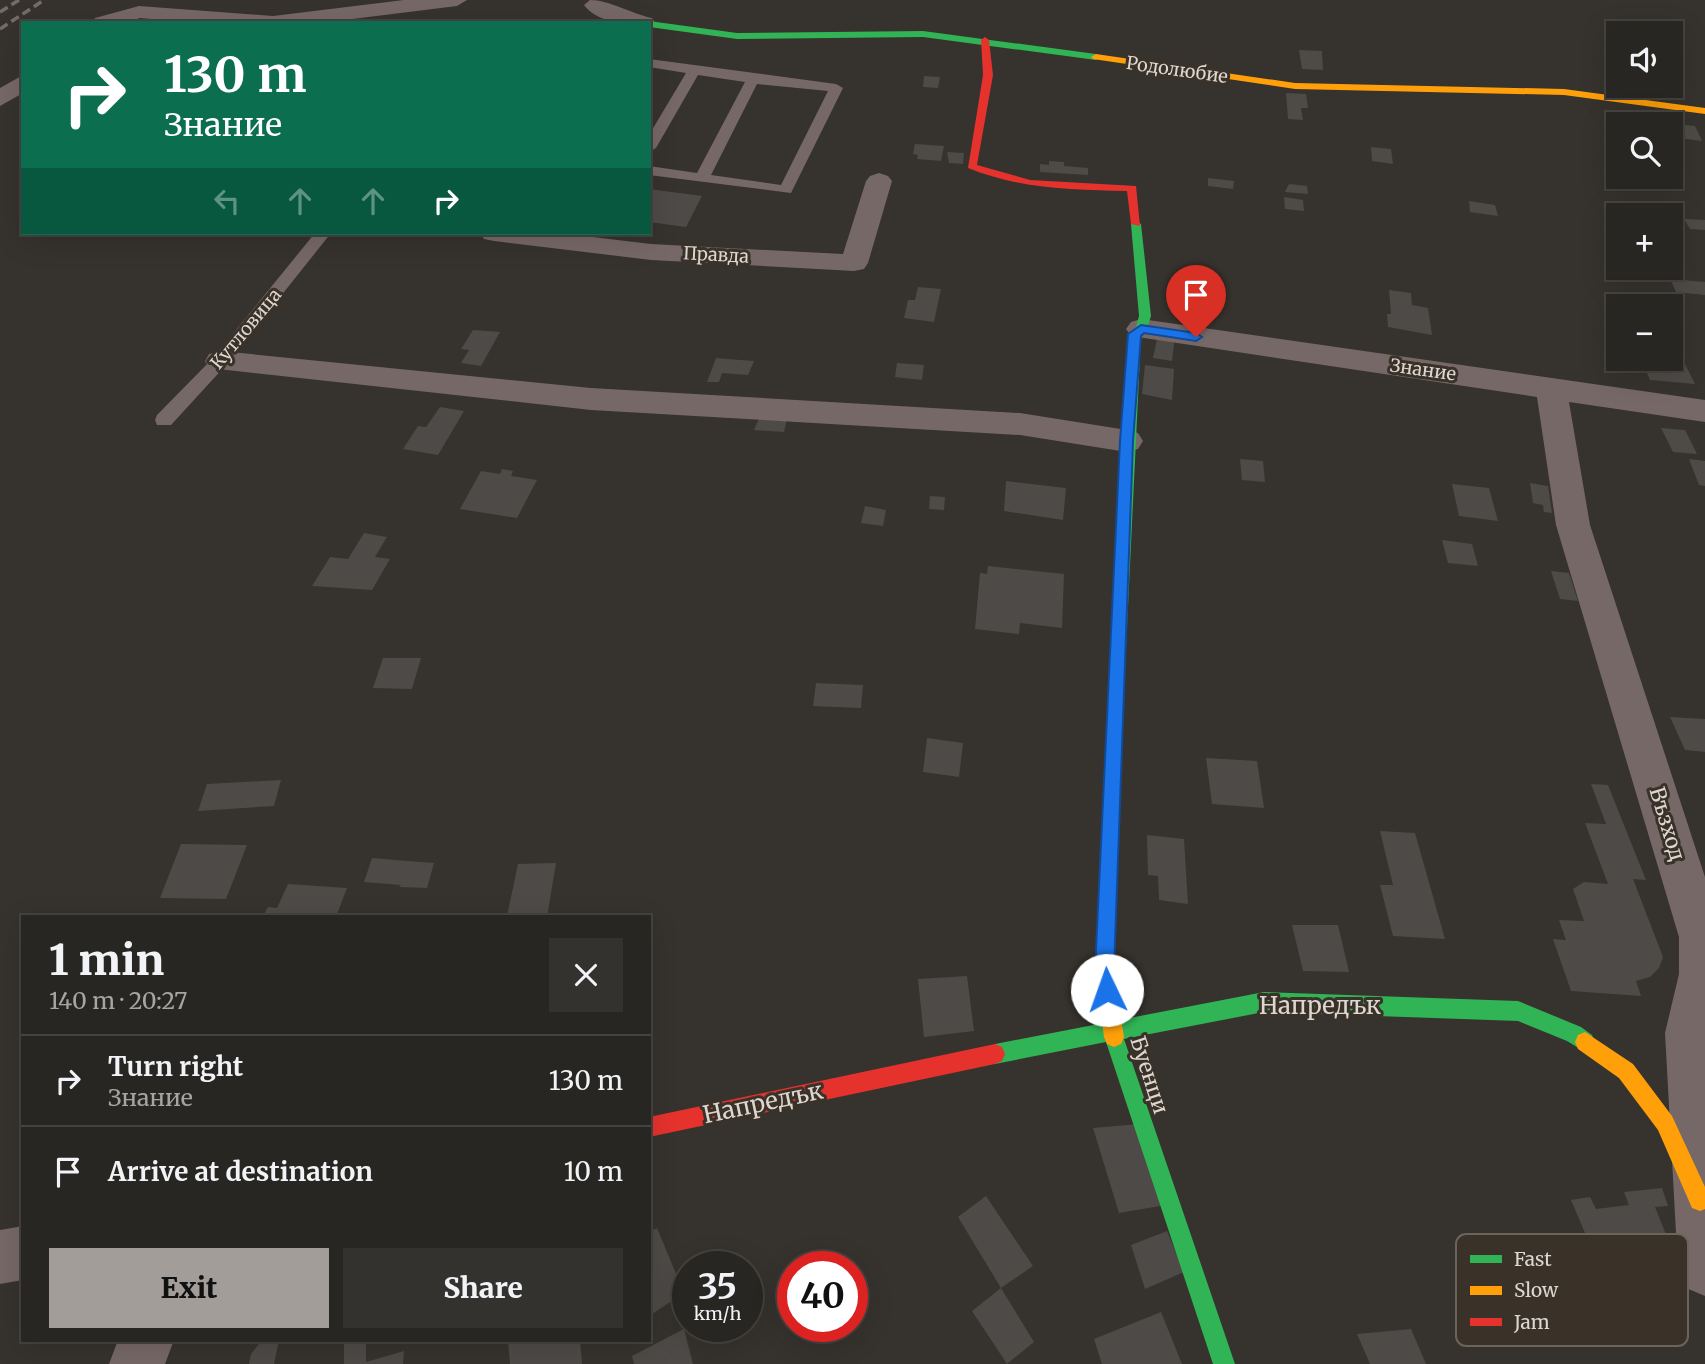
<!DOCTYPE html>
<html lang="en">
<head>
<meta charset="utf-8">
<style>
  :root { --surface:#282622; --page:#34322f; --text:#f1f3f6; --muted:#a5a5a5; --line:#444340; --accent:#a29d98 }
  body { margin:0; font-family:Merriweather,serif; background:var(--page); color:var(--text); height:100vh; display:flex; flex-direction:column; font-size:26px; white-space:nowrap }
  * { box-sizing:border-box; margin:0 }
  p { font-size:23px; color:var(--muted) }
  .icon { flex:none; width:38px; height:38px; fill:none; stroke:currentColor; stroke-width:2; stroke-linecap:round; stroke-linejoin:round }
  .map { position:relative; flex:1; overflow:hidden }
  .side { position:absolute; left:21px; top:915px; width:630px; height:427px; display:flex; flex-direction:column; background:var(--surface); border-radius:0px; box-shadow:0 7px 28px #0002,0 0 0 2px var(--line) }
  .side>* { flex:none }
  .guide { position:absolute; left:21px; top:21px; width:630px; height:214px; border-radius:0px; box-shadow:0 7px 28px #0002,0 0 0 2px var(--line); background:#0b6e4f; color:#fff; overflow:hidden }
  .tools { position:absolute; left:1606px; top:21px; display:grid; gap:14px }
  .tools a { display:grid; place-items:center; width:77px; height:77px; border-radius:0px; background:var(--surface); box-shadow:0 7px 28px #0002,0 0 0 2px var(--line); font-size:35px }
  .speed { position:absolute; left:672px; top:1251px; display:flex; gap:14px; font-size:35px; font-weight:700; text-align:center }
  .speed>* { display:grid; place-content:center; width:91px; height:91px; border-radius:50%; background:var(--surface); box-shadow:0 7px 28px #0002,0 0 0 2px var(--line); line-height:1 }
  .speed small { font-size:18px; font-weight:400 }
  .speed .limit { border:10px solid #d22; background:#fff; color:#111 }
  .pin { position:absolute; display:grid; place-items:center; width:60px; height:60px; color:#fff; margin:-72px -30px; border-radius:50% 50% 50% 0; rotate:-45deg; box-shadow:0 0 7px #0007 }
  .pin .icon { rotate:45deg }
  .me { position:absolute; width:77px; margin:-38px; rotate:357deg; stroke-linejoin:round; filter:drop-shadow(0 0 5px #0008) }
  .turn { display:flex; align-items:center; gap:24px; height:147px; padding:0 28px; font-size:32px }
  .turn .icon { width:91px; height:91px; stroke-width:2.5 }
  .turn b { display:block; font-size:49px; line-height:60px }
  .lanes { display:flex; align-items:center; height:66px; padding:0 28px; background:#0003; justify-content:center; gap:35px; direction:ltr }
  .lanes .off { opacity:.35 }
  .round { display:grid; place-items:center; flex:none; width:74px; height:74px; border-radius:0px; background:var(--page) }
  .summary { display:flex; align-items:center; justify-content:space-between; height:119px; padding:0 28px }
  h1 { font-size:42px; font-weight:800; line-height:52px }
  .action { display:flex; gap:14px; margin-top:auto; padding:14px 28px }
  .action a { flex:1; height:80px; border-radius:0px; background:var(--accent); color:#111; font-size:28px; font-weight:800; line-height:80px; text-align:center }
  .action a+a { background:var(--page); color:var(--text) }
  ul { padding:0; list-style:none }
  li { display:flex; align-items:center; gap:21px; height:91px; padding:0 28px; border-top:2px solid var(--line) }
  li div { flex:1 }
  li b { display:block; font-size:26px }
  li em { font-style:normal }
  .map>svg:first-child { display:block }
  .building { fill:#4e4a47 }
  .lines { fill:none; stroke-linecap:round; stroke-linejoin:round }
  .lane { fill:#766867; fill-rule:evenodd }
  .street { fill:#766867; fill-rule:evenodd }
  .fast { fill:#30b455; fill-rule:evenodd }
  .slow { fill:#ff9f0a; fill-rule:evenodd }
  .jam { fill:#e5322d; fill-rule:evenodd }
  .rail { stroke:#756c69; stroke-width:3.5; stroke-dasharray:9 4.5; stroke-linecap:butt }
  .route { fill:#1a73e8; stroke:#114b97; stroke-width:2 }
  .labels { text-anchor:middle; stroke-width:6; stroke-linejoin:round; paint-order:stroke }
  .far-street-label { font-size:18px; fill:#dcd7d1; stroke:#3a3229 }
  .street-label { font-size:21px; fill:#dcd7d1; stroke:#3a3229 }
  .near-street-label { font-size:24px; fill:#dcd7d1; stroke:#3a3229 }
  .key { fill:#3a3229; stroke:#6b645b; stroke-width:2 }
  .key-label { font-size:19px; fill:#dcd7d1 }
</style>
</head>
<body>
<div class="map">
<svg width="1705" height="1364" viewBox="0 0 1705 1364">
  <rect width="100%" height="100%" fill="#36322d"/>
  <path class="building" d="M1299 50 1322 51 1323 70 1302 69Z
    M924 76 940 77 938 88 923 87Z
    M1286 93 1306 94 1308 108H1301L1303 120 1288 119Z
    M1672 124 1695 126 1702 141 1679 138Z
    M915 144 944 146 941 161 917 159 918 155 913 154Z
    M1371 147 1391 149 1393 164 1372 161Z
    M947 152 964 153 963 164 949 163Z
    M1049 161 1064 162V166L1088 168V175L1040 172V164L1049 165Z
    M1208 178 1234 181 1233 189 1208 186Z
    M1289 184 1307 186 1308 194 1285 192Z
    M649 189 702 196 686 227 649 222Z
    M1284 197 1303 200 1304 211 1285 209Z
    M1469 201 1495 205 1498 216 1470 212Z
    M1684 219 1705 220V230L1690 229Z
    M1670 279 1705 282V295L1676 292Z
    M918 287 941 289 934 322 904 318 908 300H915Z
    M1389 290 1411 293 1412 305 1428 308 1432 335 1388 327 1387 314H1391Z
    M473 330 500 332 481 366 461 363 469 350 461 349Z
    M1158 334 1175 336 1172 361 1153 358Z
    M1671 336 1695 384 1650 380 1641 359H1671Z
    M716 358 727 359 754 361 748 375 722 373 719 382H707Z
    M897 363 924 365 922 380 895 377Z
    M1145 365 1174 369 1172 400 1142 394Z
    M440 407 464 411 438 455 403 449 418 426 426 427Z
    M760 416 787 419 784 432 754 430Z
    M1661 428 1685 430 1697 454 1673 452Z
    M1240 459 1263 461 1265 482 1242 480Z
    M1689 459 1705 461V486L1699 485Z
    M502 469 513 471 511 476 537 480 517 518 460 509 481 471 500 474Z
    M1006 481 1066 488 1063 520 1004 511Z
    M1530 483 1548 486 1552 513 1544 512 1543 505 1533 503Z
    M1452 484 1489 488 1498 521 1459 516Z
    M930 496 945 497 944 510 929 509Z
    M865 506 886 510 883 526 861 523Z
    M364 533 387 537 375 557 390 559 372 590 312 586 330 557 348 559Z
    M1442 540 1472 544 1478 566 1448 563Z
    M988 566 1064 574 1062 628 1020 623 1019 634 975 629 980 573 987 574Z
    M1551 571 1569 573 1578 601 1560 599Z
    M383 658H421L412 689 373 688Z
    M816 683 863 685 861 708 813 706Z
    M1670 717 1705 719V752L1685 750Z
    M927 738 963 743 959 777 923 772Z
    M1206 758 1257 761 1264 808 1212 804Z
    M281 780 274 806 198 811 207 784Z
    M1591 784 1608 785 1646 880 1633 879 1663 957 1659 968 1650 977 1636 981 1641 996 1571 991 1553 939 1566 940 1559 920 1584 921 1573 889 1584 882 1608 884 1585 823 1606 824Z
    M1380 831 1415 833 1445 939 1393 936 1380 885H1393Z
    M1147 835 1184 839 1188 904 1159 900 1158 876 1148 875Z
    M181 844 247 845 226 899 160 898Z
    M372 858 407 861 434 863 427 888 399 887 401 885 364 882Z
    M556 863 547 917 507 916 518 864Z
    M288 884 347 888 336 917H263L268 907 277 908Z
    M1292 925H1338L1349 972 1303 971Z
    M967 976 974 1031 924 1037 918 979Z
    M1139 1124 1166 1205 1119 1213 1093 1128Z
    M1662 1188 1668 1206 1655 1207 1678 1264 1655 1265 1647 1248 1594 1254 1571 1200 1590 1197 1596 1209 1629 1205 1624 1192Z
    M986 1196 1033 1266 1001 1288 958 1217Z
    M657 1228 684 1293 649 1316V1232Z
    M1167 1231 1184 1272 1145 1289 1131 1245Z
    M1001 1288 1034 1342 1007 1364 972 1311Z
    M1161 1312 1182 1364H1102L1094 1339Z
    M684 1329 693 1364H634L632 1356Z
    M1411 1329 1426 1364H1370L1357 1334Z
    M262 1340H279L274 1364H249L251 1354Z
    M354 1340H366V1362L404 1351 403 1364H344V1343Z
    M508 1340H580L582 1364H510Z"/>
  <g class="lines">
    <path class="lane" d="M649 59 836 84 843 88 791 193 649 175V166L697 173 745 82 698 75 656 148 649 152V135L686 73 649 67ZM757 84 828 91 781 185 711 175Z
      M315 233H331L226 365 171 425H157L155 420 157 415 214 357Z"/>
    <path class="street" d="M404 0H467L457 6 320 23H197L140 18 126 23H92L95 18 139 6 273 16Z
      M590 0C609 0 632 14 652 18L655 23 649 28V23C628 23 599 25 584 5Z
      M23 75V93L0 106V88Z
      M879 173 888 176 892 181 868 263 864 269 854 271 651 260 494 241 484 239 481 233H559L651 244 843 254 866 181 870 176Z
      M1141 319 1705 400V422L1569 402 1590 525 1705 877V1296L1686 1288 1678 1269 1665 1033 1679 974V937L1556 525 1537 397 1131 336 1126 329 1131 322Z
      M220 351 591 388 1020 413 1127 430 1138 433 1143 441 1138 449 1127 452 1020 435 591 410 209 368 205 361 209 354Z
      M23 1226V1280L0 1284V1230Z
      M118 1340H174L165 1364H109Z"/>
    <path class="fast" d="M649 21 737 33 923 31 1096 54 1101 57 1096 60 923 37 737 39 649 27V23H645Z
      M1136 221 1141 224 1151 316 1147 329 1141 335 1125 670 1123 675H1111L1109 670 1129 334 1136 327 1139 316 1131 224Z
      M1264 992 1518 1001 1581 1027 1592 1035 1595 1042 1592 1049 1585 1052 1567 1041 1518 1021 1264 1012 1124 1039 1235 1364H1213L1106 1042 995 1064 988 1061 985 1054 988 1047 995 1044Z"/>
    <path class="slow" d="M1096 54 1295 83 1564 89 1705 108V114L1564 95 1295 89 1093 59 1091 57Z
      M1117 663 1123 665 1125 670 1113 971 1124 1037 1121 1044 1114 1047 1107 1044 1104 1037 1095 971 1109 670 1111 665Z
      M1585 1032 1633 1064 1672 1116 1705 1187V1209L1700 1211 1692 1208 1658 1130 1619 1078 1578 1049 1575 1042 1578 1035Z"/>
    <path class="jam" d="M985 37 989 40 993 75 977 165 1030 180 1136 186 1140 226 1131 224 1127 191C1072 190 1020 189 968 168L983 75 981 40Z
      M995 1044 1002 1047 1005 1054 1002 1061 995 1064 649 1137V1117Z"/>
    <path class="rail" d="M0 12 19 0
      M0 29 44 0"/>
  </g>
  <path class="route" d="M1141 325 1196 333 1202 337 1196 341 1144 333 1141 336 1133 441 1114 971 1116 990 1114 997 1107 1000 1100 997 1095 971 1120 441 1128 334Z"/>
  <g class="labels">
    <g class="far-street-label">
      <text transform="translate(1177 70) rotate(8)" y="6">Родолюбие</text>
      <text transform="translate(716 255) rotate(3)" y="6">Правда</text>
      <text transform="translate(246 329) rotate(-50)" y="6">Кутловица</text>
      <text transform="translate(1423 370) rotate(8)" y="6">Знание</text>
    </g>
    <g class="street-label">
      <text transform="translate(1667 824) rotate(73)" y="7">Възход</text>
      <text transform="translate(1149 1075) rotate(72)" y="7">Буенци</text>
    </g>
    <g class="near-street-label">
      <text x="1320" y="1014">Напредък</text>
      <text transform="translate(763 1103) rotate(-12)" y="8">Напредък</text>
    </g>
  </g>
  <rect x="1456" y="1234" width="232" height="112" rx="10" class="key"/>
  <rect x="1470" y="1255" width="32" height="8" fill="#30b455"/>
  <rect x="1470" y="1286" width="32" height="9" fill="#ff9f0a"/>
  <rect x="1470" y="1318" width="32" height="8" fill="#e5322d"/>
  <g class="key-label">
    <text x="1514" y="1266">Fast</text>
    <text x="1514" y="1297">Slow</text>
    <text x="1514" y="1329">Jam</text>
  </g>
</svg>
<div class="tools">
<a><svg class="icon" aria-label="sound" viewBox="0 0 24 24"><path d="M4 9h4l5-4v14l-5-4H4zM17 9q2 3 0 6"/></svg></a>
<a><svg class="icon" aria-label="search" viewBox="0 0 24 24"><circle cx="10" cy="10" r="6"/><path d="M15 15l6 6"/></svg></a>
<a>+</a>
<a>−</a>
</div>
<div class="speed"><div>35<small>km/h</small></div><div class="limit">40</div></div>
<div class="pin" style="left:1196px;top:337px;background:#d93025"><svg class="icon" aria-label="arrive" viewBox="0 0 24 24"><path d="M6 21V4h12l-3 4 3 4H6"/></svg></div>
<svg class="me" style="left:1107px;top:990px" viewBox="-20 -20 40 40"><circle r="19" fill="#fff"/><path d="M0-13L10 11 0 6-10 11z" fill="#1a73e8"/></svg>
<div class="guide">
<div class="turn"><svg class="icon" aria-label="right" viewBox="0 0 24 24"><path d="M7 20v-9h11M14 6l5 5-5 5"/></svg><div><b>130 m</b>Знание</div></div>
<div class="lanes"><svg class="icon off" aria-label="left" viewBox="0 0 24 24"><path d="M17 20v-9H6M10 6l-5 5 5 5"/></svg><svg class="icon off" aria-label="ahead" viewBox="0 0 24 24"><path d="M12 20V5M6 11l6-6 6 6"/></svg><svg class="icon off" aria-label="ahead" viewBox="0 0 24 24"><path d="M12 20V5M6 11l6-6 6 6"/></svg><svg class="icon" aria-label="right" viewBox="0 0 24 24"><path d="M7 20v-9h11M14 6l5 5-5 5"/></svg></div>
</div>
<section class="side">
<div class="summary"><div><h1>1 min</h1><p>140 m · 20:27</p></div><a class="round"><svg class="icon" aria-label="close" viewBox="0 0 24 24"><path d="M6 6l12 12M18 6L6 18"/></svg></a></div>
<ul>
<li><svg class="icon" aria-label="right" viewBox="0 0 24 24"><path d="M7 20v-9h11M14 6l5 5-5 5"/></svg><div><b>Turn right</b><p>Знание</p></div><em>130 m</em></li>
<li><svg class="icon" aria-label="arrive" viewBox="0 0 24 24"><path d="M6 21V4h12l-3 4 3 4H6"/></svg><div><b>Arrive at destination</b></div><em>10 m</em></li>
</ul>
<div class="action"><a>Exit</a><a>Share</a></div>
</section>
</div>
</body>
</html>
